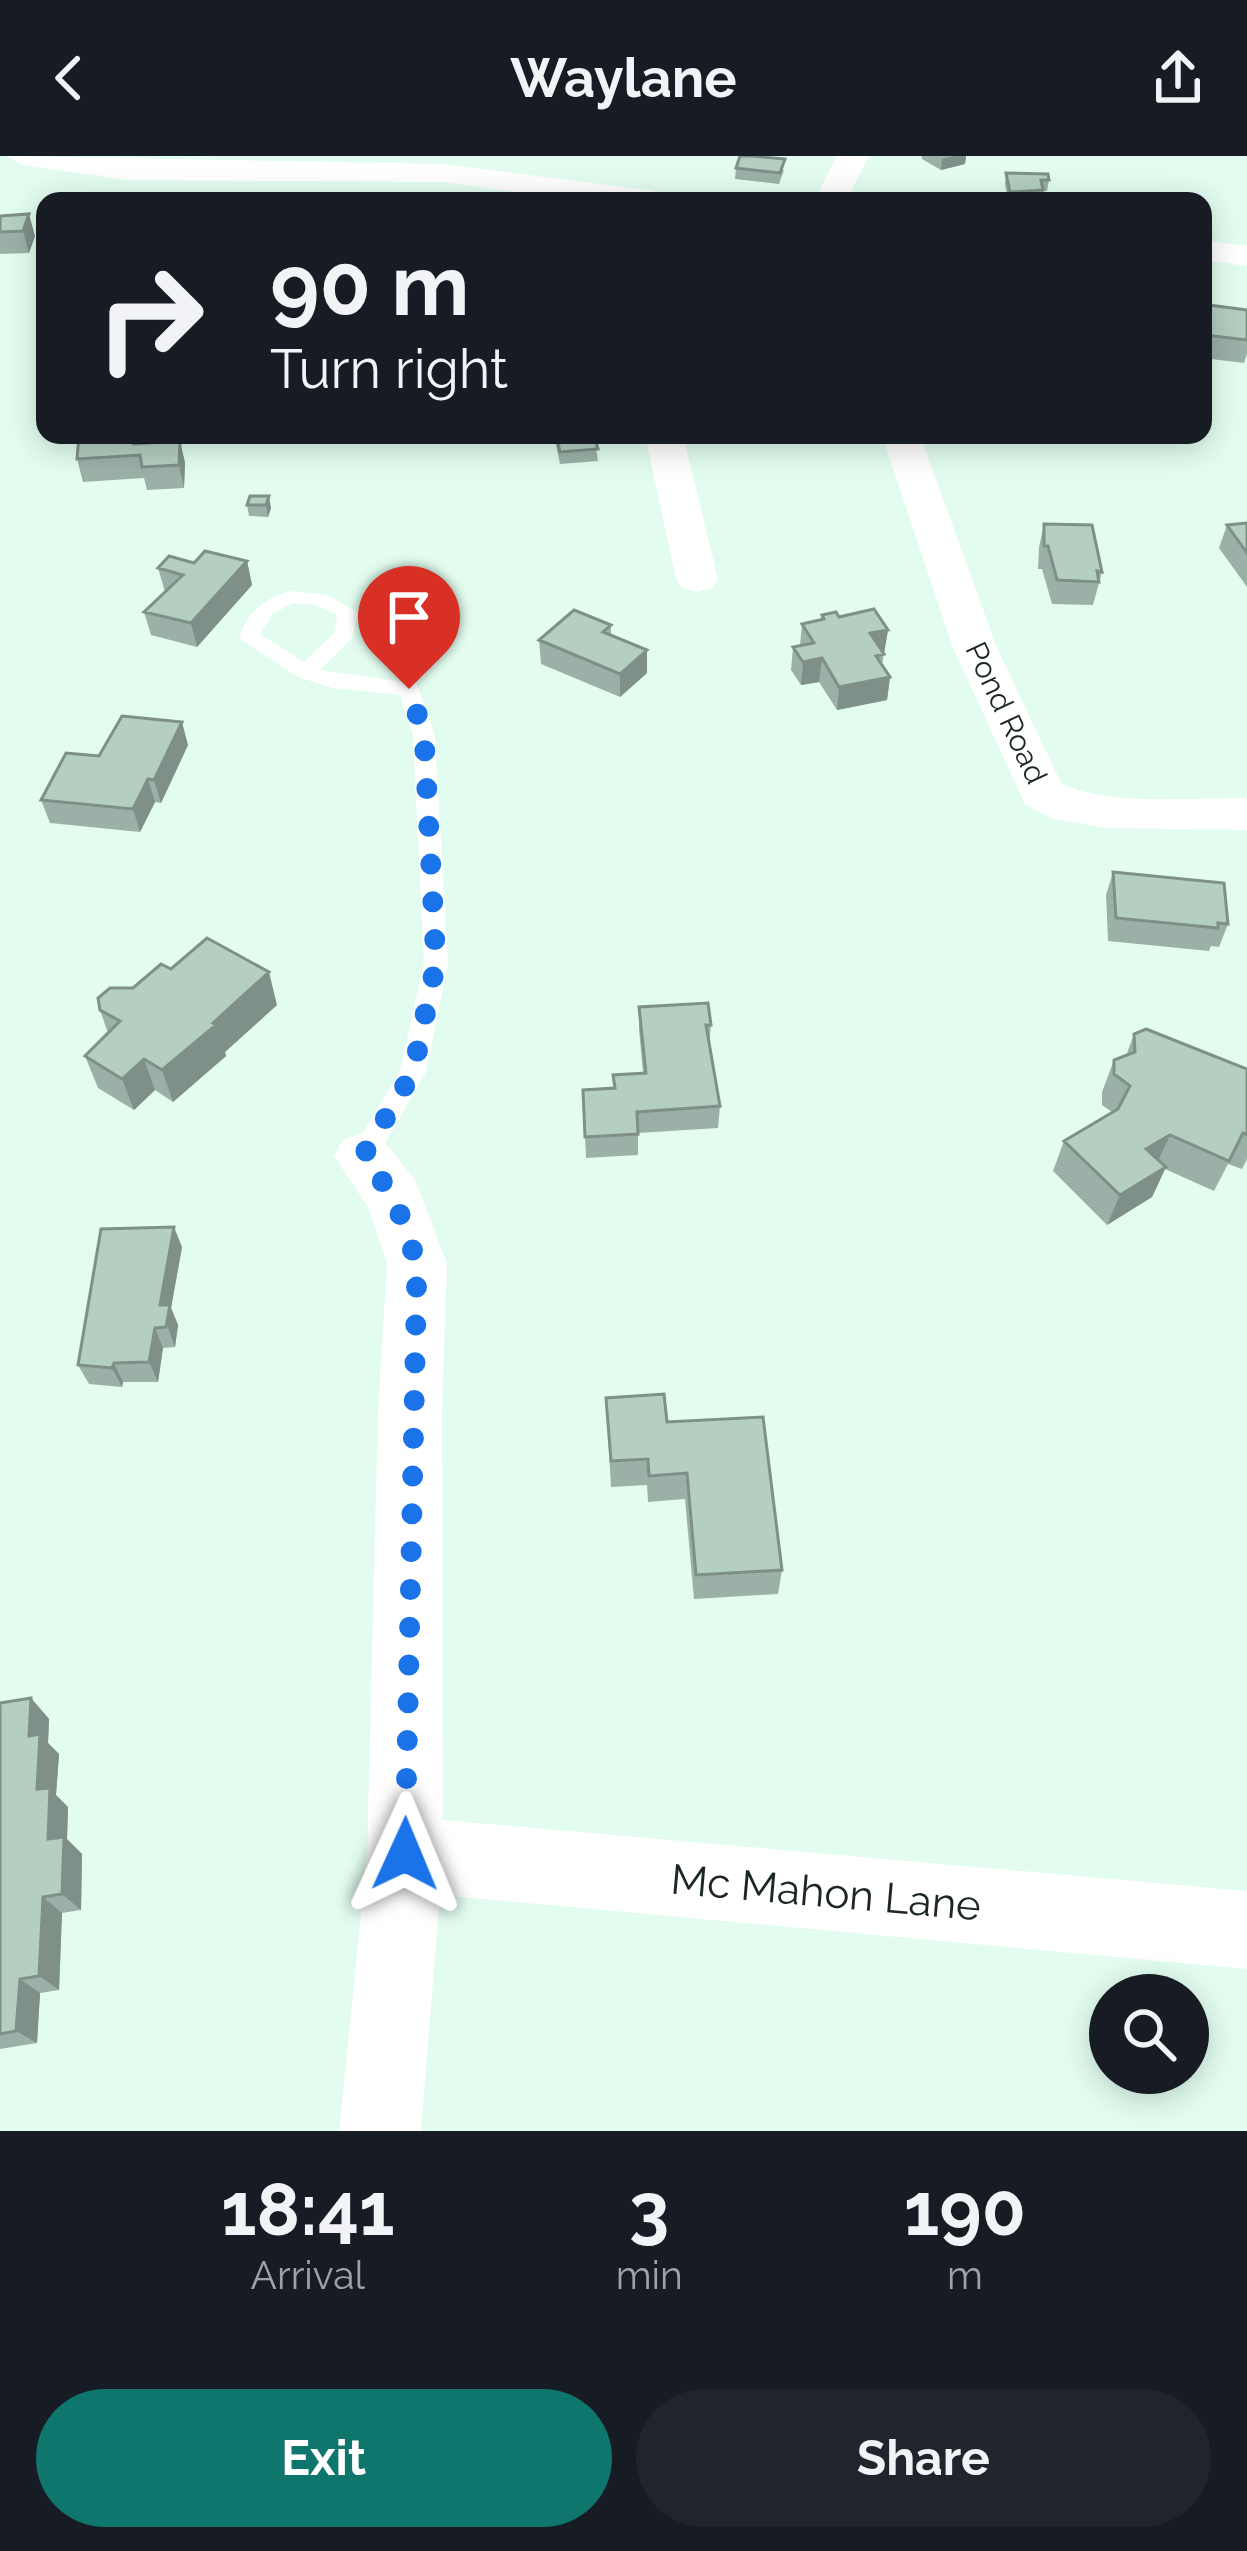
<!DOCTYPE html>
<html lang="en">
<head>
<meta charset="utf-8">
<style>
  :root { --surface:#171b24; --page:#20242c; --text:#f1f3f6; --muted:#9ea1a6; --accent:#0f766e }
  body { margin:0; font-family:Raleway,sans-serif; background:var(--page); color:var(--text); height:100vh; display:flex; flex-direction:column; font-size:45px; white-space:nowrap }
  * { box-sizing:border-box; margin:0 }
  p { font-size:39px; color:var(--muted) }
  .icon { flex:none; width:66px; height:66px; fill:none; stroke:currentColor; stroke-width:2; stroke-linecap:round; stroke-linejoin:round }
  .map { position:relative; height:1975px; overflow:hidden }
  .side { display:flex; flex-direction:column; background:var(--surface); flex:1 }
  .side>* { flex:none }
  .hud { position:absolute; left:36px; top:36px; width:1176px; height:252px; border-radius:24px; box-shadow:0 6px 30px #0003; background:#171b24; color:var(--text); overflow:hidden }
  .controls { position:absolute; left:1089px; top:1818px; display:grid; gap:24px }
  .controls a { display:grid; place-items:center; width:120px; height:120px; border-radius:50%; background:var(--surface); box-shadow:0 6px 30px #0003; font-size:60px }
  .pin { position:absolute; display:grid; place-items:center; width:102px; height:102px; color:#fff; margin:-123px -51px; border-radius:50% 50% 50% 0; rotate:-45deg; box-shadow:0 0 12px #0007 }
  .pin .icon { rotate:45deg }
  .me { position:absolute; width:132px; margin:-66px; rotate:1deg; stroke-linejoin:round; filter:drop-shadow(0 0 9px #0008) }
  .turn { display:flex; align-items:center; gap:42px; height:252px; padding:0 36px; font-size:54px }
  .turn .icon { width:156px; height:156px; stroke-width:2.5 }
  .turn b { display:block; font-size:84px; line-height:102px }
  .eta { display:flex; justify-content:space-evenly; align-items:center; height:204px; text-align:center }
  .eta b { font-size:72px; font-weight:700; line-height:84px }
  .primary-button { display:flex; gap:24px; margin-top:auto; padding:24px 36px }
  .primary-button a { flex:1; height:138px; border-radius:72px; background:var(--accent); color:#fff; font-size:48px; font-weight:700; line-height:138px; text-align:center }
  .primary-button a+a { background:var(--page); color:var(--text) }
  header { display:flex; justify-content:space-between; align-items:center; height:156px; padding:0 36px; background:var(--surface); font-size:54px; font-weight:700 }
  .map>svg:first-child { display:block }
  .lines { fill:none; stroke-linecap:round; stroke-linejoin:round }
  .lane { fill:#fff; fill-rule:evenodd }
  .street { fill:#fff; fill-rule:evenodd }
  .wall { fill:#9bb1a7 }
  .shaded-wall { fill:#7e9088 }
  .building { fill:#b4cec2; stroke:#7e9088; stroke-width:3 }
  .route { stroke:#1a73e8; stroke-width:21; stroke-dasharray:0 37.8 }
  .labels { text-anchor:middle; stroke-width:9; stroke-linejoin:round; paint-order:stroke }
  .far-street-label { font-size:30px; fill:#1c2622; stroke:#fff }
  .near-street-label { font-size:42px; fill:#1c2622; stroke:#fff }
</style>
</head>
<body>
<header><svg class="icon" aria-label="back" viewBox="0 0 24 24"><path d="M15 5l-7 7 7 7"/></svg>Waylane<svg class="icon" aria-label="share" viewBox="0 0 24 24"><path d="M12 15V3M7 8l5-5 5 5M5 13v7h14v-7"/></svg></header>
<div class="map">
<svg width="1247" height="1975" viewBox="0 0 1247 1975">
  <rect width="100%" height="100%" fill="#e2fdf0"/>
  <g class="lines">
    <path class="lane" d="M291 435 327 439 358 457 352 482 320 514 417 528 435 579 448 807 426 916 373 1008H353L349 1000 400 915 424 807 413 579 400 539 333 532 298 521 242 484 239 480C250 454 263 443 291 435ZM292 447 315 449 337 459 335 476 304 506 260 478 273 458Z"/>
    <path class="street" d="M7 0 444 8 653 35 669 45H581L444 26 127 24 23 9Z
      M837 0H869L846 45H814Z
      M1203 84 1247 90V110L1203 104Z
      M645 279H683L718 423 712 432 697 436 682 432 676 423Z
      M882 279H920L997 492 1061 627C1108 651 1193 641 1247 642V674L1104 672 1051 662 1025 648 953 492Z
      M363 977 383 984 415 1024 447 1107 442 1256 443 1664 1247 1735V1813L440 1739 421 1975H339L367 1698 378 1256 387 1107 368 1051 334 1000 343 984Z"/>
  </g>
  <path class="wall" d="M922 0H966L965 8 941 14 922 3Z
    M736 12 784 14 779 28 735 23Z
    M1006 17 1049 24 1047 35H1043L1041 45H1008L1005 28Z
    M0 60 35 80 29 97 0 98Z
    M1203 154H1247V198L1244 207 1203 202Z
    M554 279H601V285H595L598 305 560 308Z
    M180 285 185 307 184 332 147 334 144 322 83 326 77 303 137 288Z
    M250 340 271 352 268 361 249 360 247 349Z
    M1247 367V431L1219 392 1227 369Z
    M1044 368 1102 416 1093 449 1052 448 1042 413H1038L1039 391Z
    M247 405 252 429 197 491 151 479 144 456 165 436 158 412 194 407Z
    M822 459 839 461 888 474 882 509 890 521 887 544 837 554 819 526 801 529 791 514 793 491 800 489 802 468 821 464Z
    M611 469V479L647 517 620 541 541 508 539 484Z
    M188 589 161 647 155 646 140 676 50 667 41 644 99 600Z
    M1113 716 1228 768 1219 791 1211 790 1209 795 1108 785 1106 739Z
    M171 813 277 849 225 896 226 900 173 946 155 934 134 954 98 932 85 900 108 877 100 854Z
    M639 851 711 869 709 889 720 950 718 972 638 977V999L586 1002 583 934 614 933 613 919 643 917 639 873Z
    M1134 878 1247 913V1003L1242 1013 1228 1008 1214 1035 1165 1013 1152 1041 1107 1069 1053 1015 1064 985 1112 956 1102 949V936L1114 904 1126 900Z
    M182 1091 171 1152 178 1169 175 1191 163 1192 158 1226H123L122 1231 89 1228 78 1209Z
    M606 1242 667 1266 782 1414 778 1438 694 1443 685 1343 648 1346 647 1329 611 1331Z
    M31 1542 49 1563 48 1587 59 1598 56 1639 68 1651 67 1683 82 1698 81 1754 62 1757 59 1834 40 1837 37 1887 0 1893V1547Z"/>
  <path class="shaded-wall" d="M954 0H966L965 8 941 14 942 3Z
    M29 58 35 80 29 97 23 75Z
    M180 285 185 307 184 332 179 309Z
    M269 340 271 352 268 361 266 349Z
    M247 405 252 429 197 491 191 467Z
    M888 474 884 497 870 477Z
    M647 494V517L620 541V518Z
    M822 502 819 526 801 529 803 506Z
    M890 521 887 544 837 554 839 531Z
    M182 566 188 589 161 647 154 624Z
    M148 623 155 646 140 676 133 653Z
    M269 816 277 849 225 896 226 900 173 946 162 914Z
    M144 903 155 934 134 954 122 923Z
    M1170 979 1156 1009 1146 993Z
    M1166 1011 1152 1041 1107 1069 1120 1039Z
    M174 1071 182 1091 171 1152 178 1169 175 1191 160 1149Z
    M155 1172 163 1192 158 1226 149 1206Z
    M114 1207 123 1226 122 1231 112 1212Z
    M31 1542 49 1563 48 1587 59 1598 56 1639 68 1651 67 1683 82 1698 81 1754 62 1738 48 1683 37 1633 29 1580Z
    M43 1741 62 1757 59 1834 39 1820Z
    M20 1823 40 1837 37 1887 16 1875Z"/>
  <path class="building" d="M740 0H752L785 3 780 17 736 12Z
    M1006 17 1048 18 1049 24H1041L1043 34 1010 36Z
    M29 58 23 75 0 76V60Z
    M1209 149 1247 154V184L1205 179 1206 168 1203 167V154L1209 155Z
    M79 279H134V288L180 285 179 309 142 311 140 299 77 303Z
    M556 279H594L598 293 560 296Z
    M250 340H269L266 349H247Z
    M1247 367V397L1227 369Z
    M1044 368 1092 369 1102 416 1097 415 1099 426 1057 424 1048 390H1044Z
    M205 395 247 405 191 467 144 456 183 419 158 412 169 400 194 407Z
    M874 453 888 474 870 477 884 498 876 500 890 521 839 531 822 502 803 506 793 491 814 487 802 468 824 463 822 459 836 456 839 461Z
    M574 454 611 469 603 476 647 494 620 518 539 484Z
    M122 560 182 566 154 624 148 623 133 653 41 644 66 597 99 600Z
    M1113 716 1224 727 1228 768 1218 767V772L1116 762Z
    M207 782 269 816 213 867 216 869 162 914 144 903 122 923 85 900 120 865 100 854 98 842 110 832H133L161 808 171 813Z
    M708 847 711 869H706L720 950 637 956 638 978 585 981 583 934 615 932 613 919 646 917 639 851Z
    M1146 873 1247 913V979L1243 977 1229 1005 1170 979 1146 993 1166 1011 1120 1039 1064 985 1118 953 1130 930 1114 918V904L1135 896 1134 878Z
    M174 1071 160 1149H170L166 1171 155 1172 149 1206 114 1207 112 1212 78 1209 101 1073Z
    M664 1238 667 1266 763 1261 782 1414 696 1419 687 1317 649 1320 648 1303 611 1305 606 1242Z
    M31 1542 29 1580 40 1578 37 1633 50 1632 48 1683 64 1681 62 1738 43 1741 39 1820 20 1823 16 1875 0 1878V1547Z"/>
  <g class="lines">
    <path class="route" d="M405 1698 417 1107 394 1041 363 1000 413 916 436 807 424 579 409 533"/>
  </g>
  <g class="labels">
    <g class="far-street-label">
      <text transform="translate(1006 557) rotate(65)" y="10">Pond Road</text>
    </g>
    <g class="near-street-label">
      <text transform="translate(826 1736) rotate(5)" y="15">Mc Mahon Lane</text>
    </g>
  </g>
</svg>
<div class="controls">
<a><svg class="icon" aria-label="search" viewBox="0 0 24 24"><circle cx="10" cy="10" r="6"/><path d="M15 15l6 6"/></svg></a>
</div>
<div class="pin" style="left:409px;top:533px;background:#d93025"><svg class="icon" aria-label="arrive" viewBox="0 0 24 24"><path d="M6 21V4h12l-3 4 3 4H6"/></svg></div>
<svg class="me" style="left:405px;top:1698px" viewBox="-20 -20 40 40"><path d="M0-17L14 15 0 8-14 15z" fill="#1a73e8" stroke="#fff" stroke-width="4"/></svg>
<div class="hud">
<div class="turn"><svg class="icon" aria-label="right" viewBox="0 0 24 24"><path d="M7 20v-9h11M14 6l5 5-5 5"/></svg><div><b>90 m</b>Turn right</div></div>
</div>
</div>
<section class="side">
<div class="eta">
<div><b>18:41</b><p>Arrival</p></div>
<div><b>3</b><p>min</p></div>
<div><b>190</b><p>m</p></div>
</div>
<div class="primary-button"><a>Exit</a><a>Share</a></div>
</section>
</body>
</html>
